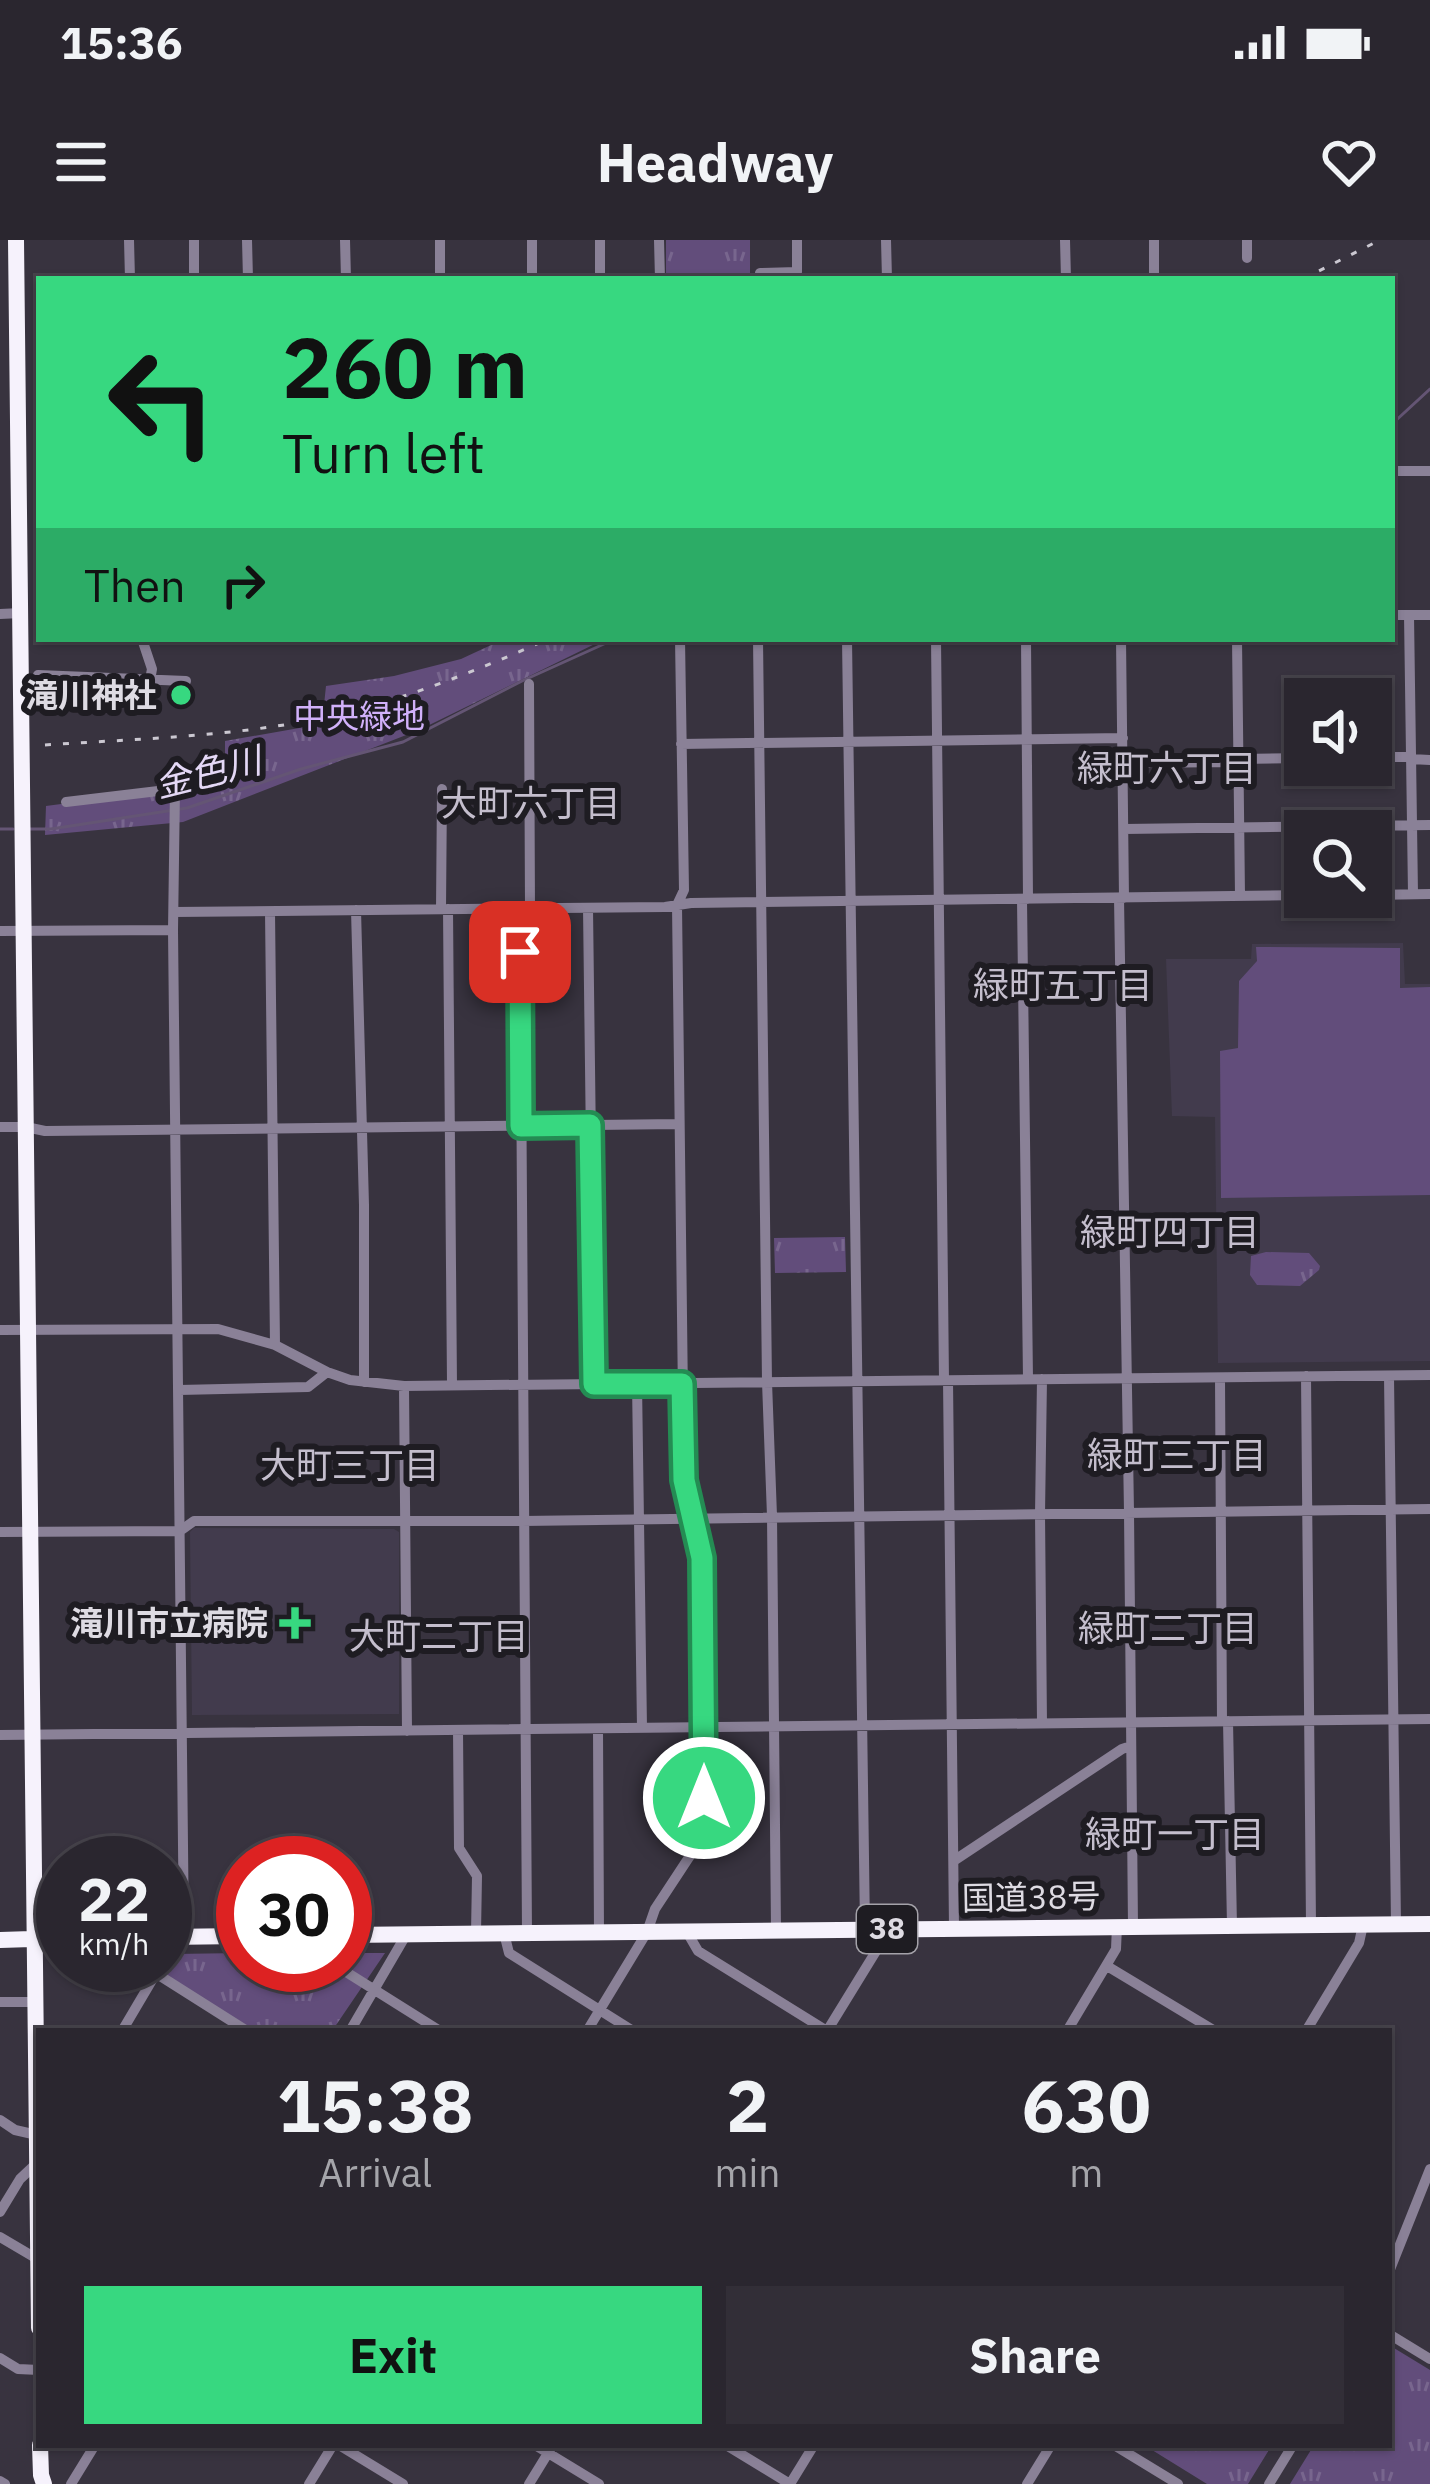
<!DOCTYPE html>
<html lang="en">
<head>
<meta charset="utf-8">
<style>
  :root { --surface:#2a262f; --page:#322e37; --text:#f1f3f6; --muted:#a5a5aa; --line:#46434b; --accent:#37d880 }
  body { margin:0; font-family:"IBM Plex Sans","Noto Sans JP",sans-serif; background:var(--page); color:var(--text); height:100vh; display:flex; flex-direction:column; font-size:45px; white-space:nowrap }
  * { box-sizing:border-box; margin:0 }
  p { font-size:39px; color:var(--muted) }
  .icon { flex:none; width:66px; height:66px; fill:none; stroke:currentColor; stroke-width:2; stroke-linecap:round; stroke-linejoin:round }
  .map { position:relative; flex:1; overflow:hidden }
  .drawer { position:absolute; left:36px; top:1788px; width:1356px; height:420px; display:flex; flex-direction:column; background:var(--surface); border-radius:0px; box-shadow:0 3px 9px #0004,0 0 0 3px var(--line) }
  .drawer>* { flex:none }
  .banner { position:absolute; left:36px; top:36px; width:1359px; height:366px; border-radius:0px; box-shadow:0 3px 9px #0004,0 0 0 3px var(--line); background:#37d880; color:#111; overflow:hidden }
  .fabs { position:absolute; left:1284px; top:438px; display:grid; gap:24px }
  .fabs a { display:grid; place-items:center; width:108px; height:108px; border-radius:0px; background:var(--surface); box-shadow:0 3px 9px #0004,0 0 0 3px var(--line); font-size:60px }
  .speed { position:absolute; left:36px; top:1596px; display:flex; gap:24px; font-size:60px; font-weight:700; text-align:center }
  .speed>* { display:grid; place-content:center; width:156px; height:156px; border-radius:50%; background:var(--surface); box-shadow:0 3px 9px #0004,0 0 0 3px var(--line); line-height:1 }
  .speed small { font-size:30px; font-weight:400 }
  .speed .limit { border:18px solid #d22; background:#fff; color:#111 }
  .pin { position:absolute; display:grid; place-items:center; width:102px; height:102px; color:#fff; margin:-51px; border-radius:24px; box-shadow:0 6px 18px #0006 }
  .me { position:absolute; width:132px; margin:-66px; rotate:0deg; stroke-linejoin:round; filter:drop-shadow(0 0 9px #0008) }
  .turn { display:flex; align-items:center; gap:42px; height:252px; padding:0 48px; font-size:54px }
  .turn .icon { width:156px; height:156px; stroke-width:2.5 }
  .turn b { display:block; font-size:84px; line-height:102px }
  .then { display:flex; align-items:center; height:114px; padding:0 48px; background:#0003; gap:24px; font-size:45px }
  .eta { display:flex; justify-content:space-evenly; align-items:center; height:204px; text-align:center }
  .eta b { font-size:72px; font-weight:700; line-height:84px }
  .cta { display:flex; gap:24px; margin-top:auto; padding:24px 48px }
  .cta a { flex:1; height:138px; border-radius:0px; background:var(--accent); color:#111; font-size:48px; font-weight:700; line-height:138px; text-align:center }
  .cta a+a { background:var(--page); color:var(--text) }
  .status { display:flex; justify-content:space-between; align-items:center; height:84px; padding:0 60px; background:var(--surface); direction:ltr }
  .status svg { height:33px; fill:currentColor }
  header { display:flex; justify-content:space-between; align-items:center; height:156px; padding:0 48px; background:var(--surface); font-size:54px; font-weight:700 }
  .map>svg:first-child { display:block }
  .built { fill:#423b4d }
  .grass { fill:url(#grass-tufts) }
  .pitch { fill:#624d7b }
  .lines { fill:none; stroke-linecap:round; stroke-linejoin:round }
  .stream { stroke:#645574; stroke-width:3 }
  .minor { stroke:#8a8197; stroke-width:10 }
  .highway { stroke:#f6f2fc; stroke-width:16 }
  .rail { stroke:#cbc8d1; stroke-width:3; stroke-dasharray:6 12; stroke-linecap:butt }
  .route-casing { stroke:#248c53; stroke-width:30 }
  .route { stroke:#37d880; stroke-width:21 }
  .poi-dot { fill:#37d880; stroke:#1e1c22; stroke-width:4.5 }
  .labels { text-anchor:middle; stroke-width:12; stroke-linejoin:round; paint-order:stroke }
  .shield { fill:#1e1c22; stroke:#a4a2a9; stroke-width:3 }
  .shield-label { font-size:30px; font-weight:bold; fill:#dedbe3 }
  .poi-label { font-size:33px; font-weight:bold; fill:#dedbe3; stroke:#1e1c22; text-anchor:end }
  .park-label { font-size:33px; fill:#d1b1fa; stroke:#1e1c22 }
  .street-label { font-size:33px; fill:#dedbe3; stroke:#1e1c22 }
  .neighbourhood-label { font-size:36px; fill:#c4becd; stroke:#1e1c22 }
  .water-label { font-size:36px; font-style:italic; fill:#e4d8f6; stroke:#1e1c22 }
</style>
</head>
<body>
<div class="status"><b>15:36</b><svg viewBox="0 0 49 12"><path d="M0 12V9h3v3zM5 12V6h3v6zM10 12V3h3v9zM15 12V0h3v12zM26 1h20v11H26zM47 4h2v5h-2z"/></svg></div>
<header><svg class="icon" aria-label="menu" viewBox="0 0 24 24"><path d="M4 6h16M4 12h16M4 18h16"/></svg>Headway<svg class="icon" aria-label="heart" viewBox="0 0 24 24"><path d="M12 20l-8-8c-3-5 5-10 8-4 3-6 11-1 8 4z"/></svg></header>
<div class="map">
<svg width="1430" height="2244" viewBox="0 0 1430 2244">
  <defs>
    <pattern id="grass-tufts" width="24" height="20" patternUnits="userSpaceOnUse" patternTransform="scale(3)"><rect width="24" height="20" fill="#624d7b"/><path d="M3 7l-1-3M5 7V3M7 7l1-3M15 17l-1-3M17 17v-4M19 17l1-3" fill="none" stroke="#78668e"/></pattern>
  </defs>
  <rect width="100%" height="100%" fill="#38333f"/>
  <path class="built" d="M1403 703 1405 744H1430V1121L1218 1123 1215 877 1172 876 1166 719H1251L1252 704Z
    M194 1288 394 1289 399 1292V1474L192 1475 190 1292Z"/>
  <path class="grass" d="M666 0H750V39H666Z
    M504 399H605L419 490 183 582 45 595 46 566 175 549 225 531V501L322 484 326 446 394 436 461 419Z
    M845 997 846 1032 775 1033 774 998Z
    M1266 1012 1309 1013 1320 1026 1319 1030 1300 1046 1257 1045 1250 1035 1251 1016Z
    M243 1713V1725H345V1713H385L332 1791H253L163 1735 174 1714Z
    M1389 2105 1430 2130V2244H1290L1314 2205H1389Z
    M1144 2205H1272L1248 2244H1207Z"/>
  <path class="pitch" d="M1256 707 1400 708V748L1430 747V955L1221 958 1220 811 1238 808 1239 741 1257 721Z"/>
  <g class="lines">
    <path class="stream" d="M1392 184 1430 149
      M0 589H13
      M28 589H51L187 568 301 529 403 502 522 441 615 399"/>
    <path class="minor" d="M129 0 130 39
      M194 0V39
      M247 0 248 39
      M345 0 346 39
      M440 0V39
      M532 0V39
      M600 0V39
      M659 0 660 39
      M886 0 887 39
      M1065 0 1066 39
      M1247 0V18
      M760 39V33L797 32V0
      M1154 39V0
      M1392 231H1430
      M0 374 21 373
      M1392 375H1430
      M1409 375 1413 654
      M142 399 152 429 150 440
      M758 399 767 1142 772 1276 776 1690
      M847 399 865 1689
      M936 399 944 1140
      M1026 399 1028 659
      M1121 399 1124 658
      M1237 399 1240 656
      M38 435 186 441
      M529 444 530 669
      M681 504 1123 498
      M1371 517H1411
      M1239 519 1305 518
      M1411 519 1430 520
      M1123 523 1239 522
      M66 562 175 549 173 690 184 1697
      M1124 589 1430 585
      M1371 655 1430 654
      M1119 658 1129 1272 1133 1686
      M1022 660 1028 1139
      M588 668 594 1143
      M441 669 442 549
      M448 669 452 1145
      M520 669 527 1693
      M356 670 364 965V1142
      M174 672 665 667 691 663 1305 655
      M270 672 275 1105
      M0 691 173 690
      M0 887H26L45 891 679 884
      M0 1090 218 1089 275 1105 327 1132 350 1140 404 1146 1430 1135
      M1306 1136 1311 1685
      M1389 1136 1396 1684
      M1220 1138 1222 1481
      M1042 1139 1040 1274 1042 1483
      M948 1140 954 1688
      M637 1143 642 1488
      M404 1146 407 1491
      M179 1150 308 1147 327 1132
      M0 1292 180 1291 194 1281H523L1430 1269
      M1228 1481 1232 1686
      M598 1489 599 1693
      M458 1490 459 1608 477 1636 476 1693
      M0 1495 1430 1479
      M955 1620 1122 1509 1131 1506
      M687 1692 698 1711 827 1791
      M504 1693 509 1713 633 1791
      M165 1717 170 1697
      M335 1725 440 1791
      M1107 1726 1215 1791
      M157 1734 247 1791
      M0 1762H36
      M122 1791 161 1725
      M350 1791 406 1695
      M587 1791 647 1692 655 1669 705 1593 702 1318 684 1240 677 665 684 650 680 399
      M827 1791 878 1708 882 1689
      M1067 1791 1116 1709 1117 1686
      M1306 1791 1359 1703 1363 1685
      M0 1880 15 1890 37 1895
      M0 1972 20 1939 37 1923
      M0 1997 39 2020
      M1389 2032 1430 1929
      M1389 2094 1430 2119
      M0 2118 18 2129 39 2130
      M339 2205 403 2244
      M535 2205 599 2244
      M726 2205 790 2244
      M1114 2205 1178 2244
      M0 2241 5 2244
      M71 2244 95 2205
      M309 2244 333 2205
      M529 2244 553 2205
      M790 2244 814 2205
      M1027 2244 1051 2205
      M1269 2244 1293 2205"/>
    <path class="highway" d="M16 0 39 2088
      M345 1695 1430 1684
      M165 1697 243 1696
      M0 1700 63 1698
      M40 2205 41 2235 44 2244"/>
    <path class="rail" d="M1303 39 1380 0
      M45 505C134 499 224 497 312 480 394 464 472 433 548 399"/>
  </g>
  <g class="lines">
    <g class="route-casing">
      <path id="route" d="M520 712 521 886 590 885 594 1144H682L684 1240 702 1318 704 1558"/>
    </g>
    <use href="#route" class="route"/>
  </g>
  <g class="poi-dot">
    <circle cx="181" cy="455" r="12"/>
    <path d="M289 1365h12v12h12v12h-12v12h-12v-12h-12v-12h12z"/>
  </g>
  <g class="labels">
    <rect class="shield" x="857" y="1665" width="60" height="48" rx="9"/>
    <g class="shield-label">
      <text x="887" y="1699">38</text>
    </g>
    <g class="poi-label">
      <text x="157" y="467">滝川神社</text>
      <text x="268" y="1395">滝川市立病院</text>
    </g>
    <g class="park-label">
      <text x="359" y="488">中央緑地</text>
    </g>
    <g class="street-label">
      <text transform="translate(1031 1657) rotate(-1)" y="12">国道38号</text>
    </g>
    <g class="neighbourhood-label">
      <text x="1167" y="541">緑町六丁目</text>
      <text x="531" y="576">大町六丁目</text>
      <text x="1063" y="758">緑町五丁目</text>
      <text x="1170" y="1005">緑町四丁目</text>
      <text x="1177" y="1228">緑町三丁目</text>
      <text x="350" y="1238">大町三丁目</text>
      <text x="1168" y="1401">緑町二丁目</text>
      <text x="439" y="1409">大町二丁目</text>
      <text x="1175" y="1607">緑町一丁目</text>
    </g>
    <g class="water-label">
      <text transform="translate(208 532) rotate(-14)" y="13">金色川</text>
    </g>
  </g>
</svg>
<div class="fabs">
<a><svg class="icon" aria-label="sound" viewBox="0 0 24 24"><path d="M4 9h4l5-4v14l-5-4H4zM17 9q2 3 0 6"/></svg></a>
<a><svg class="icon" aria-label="search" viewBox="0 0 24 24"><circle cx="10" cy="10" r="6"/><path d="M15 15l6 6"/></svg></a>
</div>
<div class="speed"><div>22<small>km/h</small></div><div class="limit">30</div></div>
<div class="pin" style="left:520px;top:712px;background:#d93025"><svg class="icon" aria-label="arrive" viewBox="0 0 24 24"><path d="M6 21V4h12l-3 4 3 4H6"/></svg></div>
<svg class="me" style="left:704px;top:1558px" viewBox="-20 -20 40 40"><circle r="17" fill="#37d880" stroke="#fff" stroke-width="3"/><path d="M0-11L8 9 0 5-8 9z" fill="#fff"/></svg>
<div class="banner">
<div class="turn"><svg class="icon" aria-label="left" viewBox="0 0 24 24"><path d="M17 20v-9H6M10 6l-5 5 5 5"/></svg><div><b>260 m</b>Turn left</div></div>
<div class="then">Then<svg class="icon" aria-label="right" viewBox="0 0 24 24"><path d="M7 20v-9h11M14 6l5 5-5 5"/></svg></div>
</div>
<section class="drawer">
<div class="eta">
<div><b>15:38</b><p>Arrival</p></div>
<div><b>2</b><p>min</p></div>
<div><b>630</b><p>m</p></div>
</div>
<div class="cta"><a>Exit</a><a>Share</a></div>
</section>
</div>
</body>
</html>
